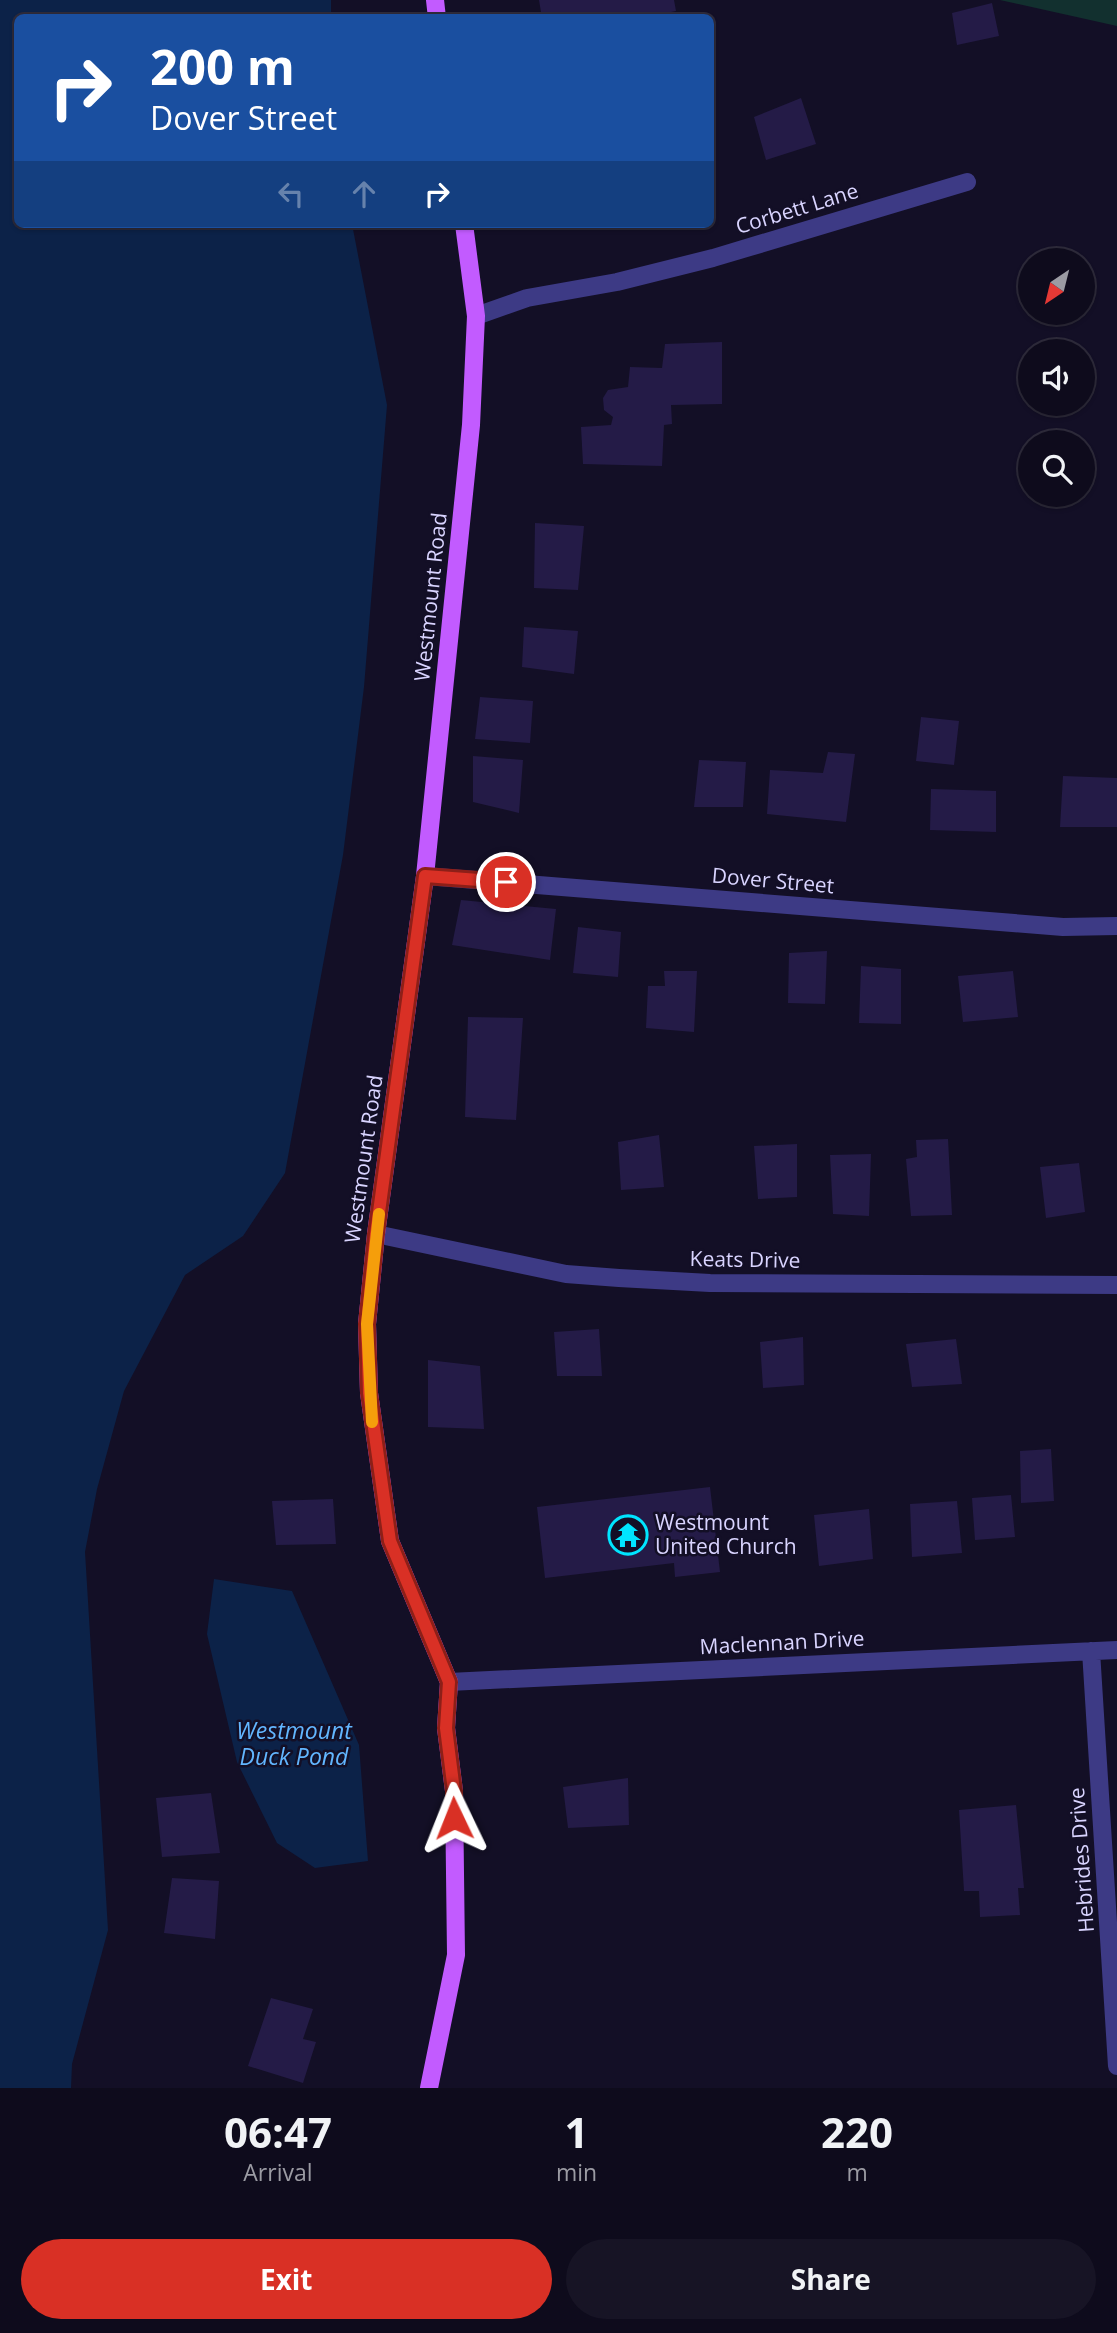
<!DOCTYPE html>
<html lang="en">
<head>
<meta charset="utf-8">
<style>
  :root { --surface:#0e0b1c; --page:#171425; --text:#f1f3f6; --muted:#9b9ba3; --line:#2e2b3b; --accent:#d93025 }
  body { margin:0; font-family:"Open Sans",sans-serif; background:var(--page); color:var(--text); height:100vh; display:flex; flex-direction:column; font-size:26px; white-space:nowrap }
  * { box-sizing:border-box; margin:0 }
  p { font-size:23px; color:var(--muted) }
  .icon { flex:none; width:38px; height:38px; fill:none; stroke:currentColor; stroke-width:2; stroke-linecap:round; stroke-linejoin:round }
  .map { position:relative; height:2088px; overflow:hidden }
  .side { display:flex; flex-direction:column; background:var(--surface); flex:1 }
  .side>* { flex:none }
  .guide { position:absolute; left:14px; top:14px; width:700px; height:214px; border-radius:10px; box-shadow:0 2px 5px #0004,0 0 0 2px var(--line); background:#1a4fa0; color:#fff; overflow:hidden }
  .needle { width:46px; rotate:215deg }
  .buttons { position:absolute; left:1018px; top:248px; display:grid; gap:14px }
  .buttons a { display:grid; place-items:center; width:77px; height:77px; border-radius:50%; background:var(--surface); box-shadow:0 2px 5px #0004,0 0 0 2px var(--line); font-size:35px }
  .pin { position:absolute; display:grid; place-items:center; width:60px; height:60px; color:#fff; margin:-30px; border:4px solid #fff; border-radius:50%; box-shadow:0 2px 7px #0007 }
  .me { position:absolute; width:77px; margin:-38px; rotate:358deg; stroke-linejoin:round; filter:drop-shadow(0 0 5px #0008) }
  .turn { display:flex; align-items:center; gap:24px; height:147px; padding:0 21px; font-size:32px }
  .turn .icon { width:91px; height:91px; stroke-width:2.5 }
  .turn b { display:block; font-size:49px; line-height:60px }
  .lanes { display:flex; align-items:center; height:66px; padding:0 21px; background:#0003; justify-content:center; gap:35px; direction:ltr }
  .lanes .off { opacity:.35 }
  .eta { display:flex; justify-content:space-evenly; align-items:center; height:119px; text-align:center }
  .eta b { font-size:42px; font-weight:700; line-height:49px }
  .button { display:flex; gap:14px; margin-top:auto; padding:14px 21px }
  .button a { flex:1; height:80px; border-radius:42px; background:var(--accent); color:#fff; font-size:28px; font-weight:700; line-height:80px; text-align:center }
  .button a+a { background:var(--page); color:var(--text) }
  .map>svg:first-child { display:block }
  .green { fill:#12302f }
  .water { fill:#0c2248 }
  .building { fill:#241b47 }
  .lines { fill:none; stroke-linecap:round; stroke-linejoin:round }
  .minor { stroke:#3d3a85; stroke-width:18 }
  .major { stroke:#c25bff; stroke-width:18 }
  .route-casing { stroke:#8d1f18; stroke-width:18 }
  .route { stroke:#d93025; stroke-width:12 }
  .slow { stroke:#f59e0b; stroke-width:12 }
  .labels { text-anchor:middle; stroke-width:5; stroke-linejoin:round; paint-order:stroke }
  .street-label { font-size:21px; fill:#d9d4ff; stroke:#130f26 }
  .poi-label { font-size:21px; fill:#d9d4ff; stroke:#130f26; text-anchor:start }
  .water-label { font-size:23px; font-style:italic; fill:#62b6ff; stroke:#130f26 }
</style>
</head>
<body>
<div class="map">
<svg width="1117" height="2088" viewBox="0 0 1117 2088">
  <rect width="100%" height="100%" fill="#130f26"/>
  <path class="green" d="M1000 0H1117V26Z"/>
  <path class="water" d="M0 0H331V17L18 18V224H352L387 405 364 687 343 855 285 1173 243 1236 185 1275 124 1391 97 1489 85 1552 108 1930 72 2064 71 2088H0Z
    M214 1579 292 1591 359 1745 368 1861 315 1868 277 1843 237 1762 207 1634Z"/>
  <path class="building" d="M539 0H674L676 11 641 18H542Z
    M992 3 999 36 957 45 952 13Z
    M801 98 816 144 766 160 754 117Z
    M722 342V404L671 405 672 424 664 425 662 466 583 464 581 427 611 425 613 417 604 410 603 398 608 390 628 387 630 367 662 368 665 344Z
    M535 523 584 526 578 590 534 588Z
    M524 627 578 631 574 674 522 667Z
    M480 697 533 701 530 743 475 739Z
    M921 717 959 721 954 765 916 761Z
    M828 752 855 754 846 822 767 814 770 770 823 773Z
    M473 756 523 760 519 813 473 802Z
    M699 760 746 762 743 807H694Z
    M1063 776 1117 778V827H1060Z
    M931 789 996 791V832L930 830Z
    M461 900 556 909 550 960 452 945Z
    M578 927 621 932 618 977 573 973Z
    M827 951 825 1004 788 1003 789 953Z
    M861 966 901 969V1024L859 1023Z
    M664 971H697L694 1032 646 1028 648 986H665Z
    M1013 971 1018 1017 963 1022 958 976Z
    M468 1017 523 1018 516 1120 465 1117Z
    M659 1135 664 1187 621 1190 618 1142Z
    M948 1139 952 1215 911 1216 906 1159 917 1157 916 1140Z
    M797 1144V1197L758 1199 754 1146Z
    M871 1154 869 1216 833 1214 830 1155Z
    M1079 1163 1085 1212 1046 1218 1040 1167Z
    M599 1329 602 1376H557L554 1332Z
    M803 1337 804 1385 763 1388 760 1342Z
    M956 1339 962 1384 912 1387 906 1344Z
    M428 1360 480 1366 484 1429 428 1427Z
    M1051 1449 1054 1501 1021 1503 1020 1451Z
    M710 1487 720 1572 675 1577 674 1563 545 1578 537 1507Z
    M1011 1495 1015 1537 975 1540 972 1498Z
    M333 1499 336 1544 276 1545 272 1501Z
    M957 1501 962 1553 912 1557 910 1504Z
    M869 1509 873 1559 819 1566 814 1515Z
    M628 1778 629 1825 568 1828 563 1787Z
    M211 1793 220 1853 162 1857 156 1798Z
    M1016 1805 1024 1888H1018L1020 1915 980 1917 979 1891H964L959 1810Z
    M172 1878 219 1881 215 1939 164 1933Z
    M271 1998 313 2009 303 2039 316 2042 303 2083 248 2066Z"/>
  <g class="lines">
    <path class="minor" d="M476 316 527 298 617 282 713 258 967 182
      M425 876 1063 927 1117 926
      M376 1234 566 1274 619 1278 710 1283 1117 1285
      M1091 1651 1117 2066
      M449 1682 1117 1650"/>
    <path class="major" d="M435 0 437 18
      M429 2088 456 1955 454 1791 446 1728 449 1682 390 1541 369 1393 367 1324 376 1234 425 876 471 425 476 316 464 224"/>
  </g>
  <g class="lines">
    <g class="route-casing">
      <path id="route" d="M454 1818V1791L446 1728 449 1682 390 1541 369 1393 367 1324 376 1234 425 876 506 882"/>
    </g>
    <use href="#route" class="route"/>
    <path class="slow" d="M372 1422 367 1324 379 1214"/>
  </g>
  <defs>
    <g id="temple-ring" transform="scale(2.0125)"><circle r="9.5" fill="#130f26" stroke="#00e5ff" stroke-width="1.5"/><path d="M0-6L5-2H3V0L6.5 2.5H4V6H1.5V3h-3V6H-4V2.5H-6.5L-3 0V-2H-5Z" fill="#00e5ff"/></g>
  </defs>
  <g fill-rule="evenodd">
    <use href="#temple-ring" x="628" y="1535"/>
  </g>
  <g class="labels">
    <g class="street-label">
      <text transform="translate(797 209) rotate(-17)" y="7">Corbett Lane</text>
      <text transform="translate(431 597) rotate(-84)" y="7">Westmount Road</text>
      <text transform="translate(773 881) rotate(5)" y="7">Dover Street</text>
      <text transform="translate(364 1159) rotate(-82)" y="7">Westmount Road</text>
      <text transform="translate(745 1260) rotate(1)" y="7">Keats Drive</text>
      <text transform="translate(782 1643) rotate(-3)" y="7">Maclennan Drive</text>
      <text transform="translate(1082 1860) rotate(-94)" y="7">Hebrides Drive</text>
    </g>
    <g class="poi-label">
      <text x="655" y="1530">Westmount<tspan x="655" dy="24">United Church</tspan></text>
    </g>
    <g class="water-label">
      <text x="294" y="1739">Westmount<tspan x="294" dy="26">Duck Pond</tspan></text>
    </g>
  </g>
</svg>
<div class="buttons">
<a><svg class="needle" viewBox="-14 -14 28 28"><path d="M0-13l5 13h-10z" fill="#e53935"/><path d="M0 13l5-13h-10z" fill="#9b9ba3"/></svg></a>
<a><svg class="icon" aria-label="sound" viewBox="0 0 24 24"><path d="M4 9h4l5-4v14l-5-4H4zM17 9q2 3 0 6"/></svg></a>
<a><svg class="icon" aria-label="search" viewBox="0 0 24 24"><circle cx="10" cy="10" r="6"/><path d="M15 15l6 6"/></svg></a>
</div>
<div class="pin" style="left:506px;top:882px;background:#d93025"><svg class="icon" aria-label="arrive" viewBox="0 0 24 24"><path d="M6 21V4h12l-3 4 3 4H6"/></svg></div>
<svg class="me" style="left:454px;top:1818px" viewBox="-20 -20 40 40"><path d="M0-17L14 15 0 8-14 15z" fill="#d93025" stroke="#fff" stroke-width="4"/></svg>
<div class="guide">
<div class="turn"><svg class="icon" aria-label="right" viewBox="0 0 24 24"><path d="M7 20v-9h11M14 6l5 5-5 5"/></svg><div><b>200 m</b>Dover Street</div></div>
<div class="lanes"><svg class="icon off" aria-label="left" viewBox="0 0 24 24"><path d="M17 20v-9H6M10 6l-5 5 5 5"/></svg><svg class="icon off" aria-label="ahead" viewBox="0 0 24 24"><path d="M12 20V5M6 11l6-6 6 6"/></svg><svg class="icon" aria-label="right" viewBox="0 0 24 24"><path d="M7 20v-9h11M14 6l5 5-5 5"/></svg></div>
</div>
</div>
<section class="side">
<div class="eta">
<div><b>06:47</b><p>Arrival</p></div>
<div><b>1</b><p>min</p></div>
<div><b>220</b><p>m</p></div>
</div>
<div class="button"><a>Exit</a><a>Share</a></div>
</section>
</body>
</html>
